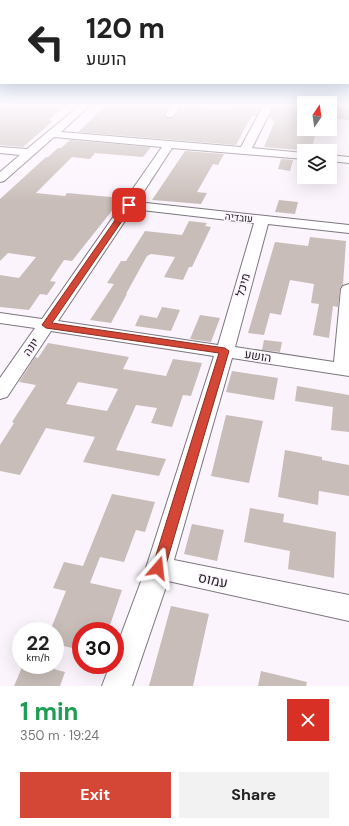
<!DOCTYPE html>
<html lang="en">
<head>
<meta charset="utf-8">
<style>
  :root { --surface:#fff; --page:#f2f2f2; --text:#222; --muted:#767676; --accent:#d44736 }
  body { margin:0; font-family:"DM Sans",Heebo,sans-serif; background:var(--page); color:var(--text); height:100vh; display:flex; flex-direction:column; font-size:15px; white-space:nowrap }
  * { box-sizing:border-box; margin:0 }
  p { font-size:13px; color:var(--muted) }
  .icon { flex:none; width:22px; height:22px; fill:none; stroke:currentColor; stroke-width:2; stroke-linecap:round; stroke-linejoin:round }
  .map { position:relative; height:686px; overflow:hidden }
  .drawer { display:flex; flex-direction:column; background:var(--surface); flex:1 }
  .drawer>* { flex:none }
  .top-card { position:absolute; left:0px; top:0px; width:349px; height:84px; box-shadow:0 4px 16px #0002; background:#fff; color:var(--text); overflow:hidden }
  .needle { width:26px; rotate:13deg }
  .buttons { position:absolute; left:297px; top:96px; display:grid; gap:8px }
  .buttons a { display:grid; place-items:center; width:40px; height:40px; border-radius:0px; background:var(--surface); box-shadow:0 4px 16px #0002; font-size:20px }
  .speed { position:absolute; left:12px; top:622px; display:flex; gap:8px; font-size:20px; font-weight:700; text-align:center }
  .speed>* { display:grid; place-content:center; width:52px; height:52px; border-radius:50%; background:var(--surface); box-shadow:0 4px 16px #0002; line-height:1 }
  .speed small { font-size:10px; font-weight:400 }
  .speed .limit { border:6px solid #d22; background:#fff; color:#111 }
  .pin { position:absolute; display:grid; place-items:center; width:34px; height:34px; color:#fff; margin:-17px; border-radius:8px; box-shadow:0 2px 6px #0006 }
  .me { position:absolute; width:44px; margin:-22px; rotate:17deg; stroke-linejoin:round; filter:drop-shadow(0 0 3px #0008) }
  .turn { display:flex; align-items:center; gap:14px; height:84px; padding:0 20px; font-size:18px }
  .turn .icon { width:52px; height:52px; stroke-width:2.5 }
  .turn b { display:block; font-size:28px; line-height:34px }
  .round { display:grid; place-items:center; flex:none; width:42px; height:42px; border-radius:0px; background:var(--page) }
  .summary { display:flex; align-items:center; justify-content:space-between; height:68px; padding:0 20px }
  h1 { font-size:24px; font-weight:700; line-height:30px; color:#1e9e55 }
  .button { display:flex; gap:8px; margin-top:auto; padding:8px 20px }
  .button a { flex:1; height:46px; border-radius:0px; background:var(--accent); color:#fff; font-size:16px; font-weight:700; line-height:46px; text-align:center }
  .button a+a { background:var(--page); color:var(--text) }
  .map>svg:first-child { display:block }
  .building { fill:#c8bdb8; fill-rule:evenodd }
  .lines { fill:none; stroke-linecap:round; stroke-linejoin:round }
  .minor-casing { stroke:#7d767e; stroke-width:2 }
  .minor { fill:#fff; fill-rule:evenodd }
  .route { fill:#d44736; stroke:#8a2e23 }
  .labels { text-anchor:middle; stroke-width:3; stroke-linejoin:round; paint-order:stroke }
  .far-street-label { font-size:10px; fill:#252225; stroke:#fcf4fd }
  .street-label { font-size:12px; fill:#252225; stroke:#fcf4fd }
  .near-street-label { font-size:14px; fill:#252225; stroke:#fcf4fd }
</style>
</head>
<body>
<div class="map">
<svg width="349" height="686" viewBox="0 0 349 686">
  <rect width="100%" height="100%" fill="#fcf4fd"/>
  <path class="building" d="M0 106H65L48 120 53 121 23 147 0 145Z
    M105 106H169L164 115 167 118H174L181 106H201L200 107 230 110 231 106H261L256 117 252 116 247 124 236 145 78 132Z
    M274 106H304V135L315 136 311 151 264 147 275 121H272L273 118H269Z
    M330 107 349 109V120L330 118Z
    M70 140 151 147 143 157 95 153 90 159 72 157 36 193 65 196 67 193 122 198 72 261 64 260 50 281 56 282 47 295 40 294 29 310 0 307V275L19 278 36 257 8 253 0 261V199L46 157H48L58 148H61Z
    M185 151 224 154 218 165 213 164 197 192 207 193 201 204 152 200Z
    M281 159 293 160 290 171 278 169Z
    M279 200 298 202 295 214 275 212Z
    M189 221 207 223 205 226 211 227 192 267H189L183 280 164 277 175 257 151 254 147 256 126 294H127L111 323 90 320 114 284 107 283 121 261H126L145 231 182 235Z
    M310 237 346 241 343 285 340 289 338 307 333 306 329 338 313 335 319 304 311 303 314 284 290 280 281 315 270 313 264 335 248 333 275 242 308 246Z
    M162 307 180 310 171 331 135 326 140 315 157 318Z
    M200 315 220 318 211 342 190 339Z
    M264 340 282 342 280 352 262 350Z
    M48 343 129 357 123 369 166 376 173 359 202 363 191 396 183 395 172 427 151 423 157 408 136 405 116 450 166 459 159 476 83 462 95 437 46 428 20 475 0 471V445L14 423 12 422 36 385 19 382 35 357 38 358ZM78 382 118 389 107 411 66 404Z
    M232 371 278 378 274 400 226 392Z
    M297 386 349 395V432L331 430 333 407 295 401Z
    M226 415 263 421 249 483 211 476Z
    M285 450 322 457V460L349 465V496L319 491 318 505 278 497Z
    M112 494 155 502 145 532 136 530 124 562 100 557 90 583 122 590 108 631H81V650L55 644V631H50L66 591 53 588 64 562 83 566Z
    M250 508 284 514 283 522 336 532 334 578 288 569 290 551 244 542Z
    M192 524 224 530 217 561 184 554Z
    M171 606 209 614 193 686H149Z
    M23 665H39L65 672 60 686H14Z
    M261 671 307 682 306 686H258Z"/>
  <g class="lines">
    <g class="minor-casing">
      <path id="minor" d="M79 106H89L61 132 241 147 263 106H273L252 148 304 153V159L172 148 137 202 349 225V233L268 224 235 347 334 362 341 289 343 286 349 284V376L232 358 174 560 349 595V621L168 581 132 686H102L110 665H115V651L146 568 214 356 51 331 7 397 0 399V378L35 328 0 323V313L42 319 162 147 54 137 4 181 0 182V172L20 155 0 153V147L27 149ZM133 209 254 223 218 345 58 321Z
        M171 106H180L173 117H167L165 115Z
        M330 155 349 157V163L330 161Z"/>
    </g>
    <use href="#minor" class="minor"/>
  </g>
  <linearGradient id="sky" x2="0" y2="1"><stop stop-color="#90bfe7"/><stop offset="0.52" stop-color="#fefafe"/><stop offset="1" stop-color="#fefafe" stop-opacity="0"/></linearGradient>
  <rect width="349" height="202" fill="url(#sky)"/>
  <path class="route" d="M127 203 133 205 52 323 225 348 229 351 165 568 163 572 158 574 154 572 152 568 219 353 46 328 42 325Z"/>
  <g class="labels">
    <g class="far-street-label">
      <text transform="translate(239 217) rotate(6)" y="4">עובדיה</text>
    </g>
    <g class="street-label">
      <text transform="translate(243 285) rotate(-74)" y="4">מיכל</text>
      <text transform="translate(31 347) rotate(-55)" y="4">יונה</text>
      <text transform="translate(258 356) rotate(9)" y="4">הושע</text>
    </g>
    <g class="near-street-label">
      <text transform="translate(213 580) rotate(12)" y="5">עמוס</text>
    </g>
  </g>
</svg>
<div class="buttons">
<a><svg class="needle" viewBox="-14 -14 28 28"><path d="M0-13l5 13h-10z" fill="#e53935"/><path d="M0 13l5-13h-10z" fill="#767676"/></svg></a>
<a><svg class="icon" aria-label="layers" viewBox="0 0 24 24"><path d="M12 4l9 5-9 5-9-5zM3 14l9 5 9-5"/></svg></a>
</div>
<div class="speed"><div>22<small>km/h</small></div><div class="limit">30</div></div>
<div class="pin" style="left:129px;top:205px;background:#d93025"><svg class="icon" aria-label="arrive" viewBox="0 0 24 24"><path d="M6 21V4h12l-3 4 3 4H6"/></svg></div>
<svg class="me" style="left:158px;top:568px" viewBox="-20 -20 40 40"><path d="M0-17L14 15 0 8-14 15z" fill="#d44736" stroke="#fff" stroke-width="4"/></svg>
<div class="top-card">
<div class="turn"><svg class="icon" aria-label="left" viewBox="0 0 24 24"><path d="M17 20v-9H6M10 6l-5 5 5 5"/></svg><div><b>120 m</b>הושע</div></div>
</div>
</div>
<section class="drawer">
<div class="summary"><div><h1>1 min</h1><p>350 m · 19:24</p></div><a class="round" style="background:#d93025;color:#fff"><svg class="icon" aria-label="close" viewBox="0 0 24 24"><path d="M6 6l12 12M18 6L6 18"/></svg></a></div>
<div class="button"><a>Exit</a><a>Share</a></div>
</section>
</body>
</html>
